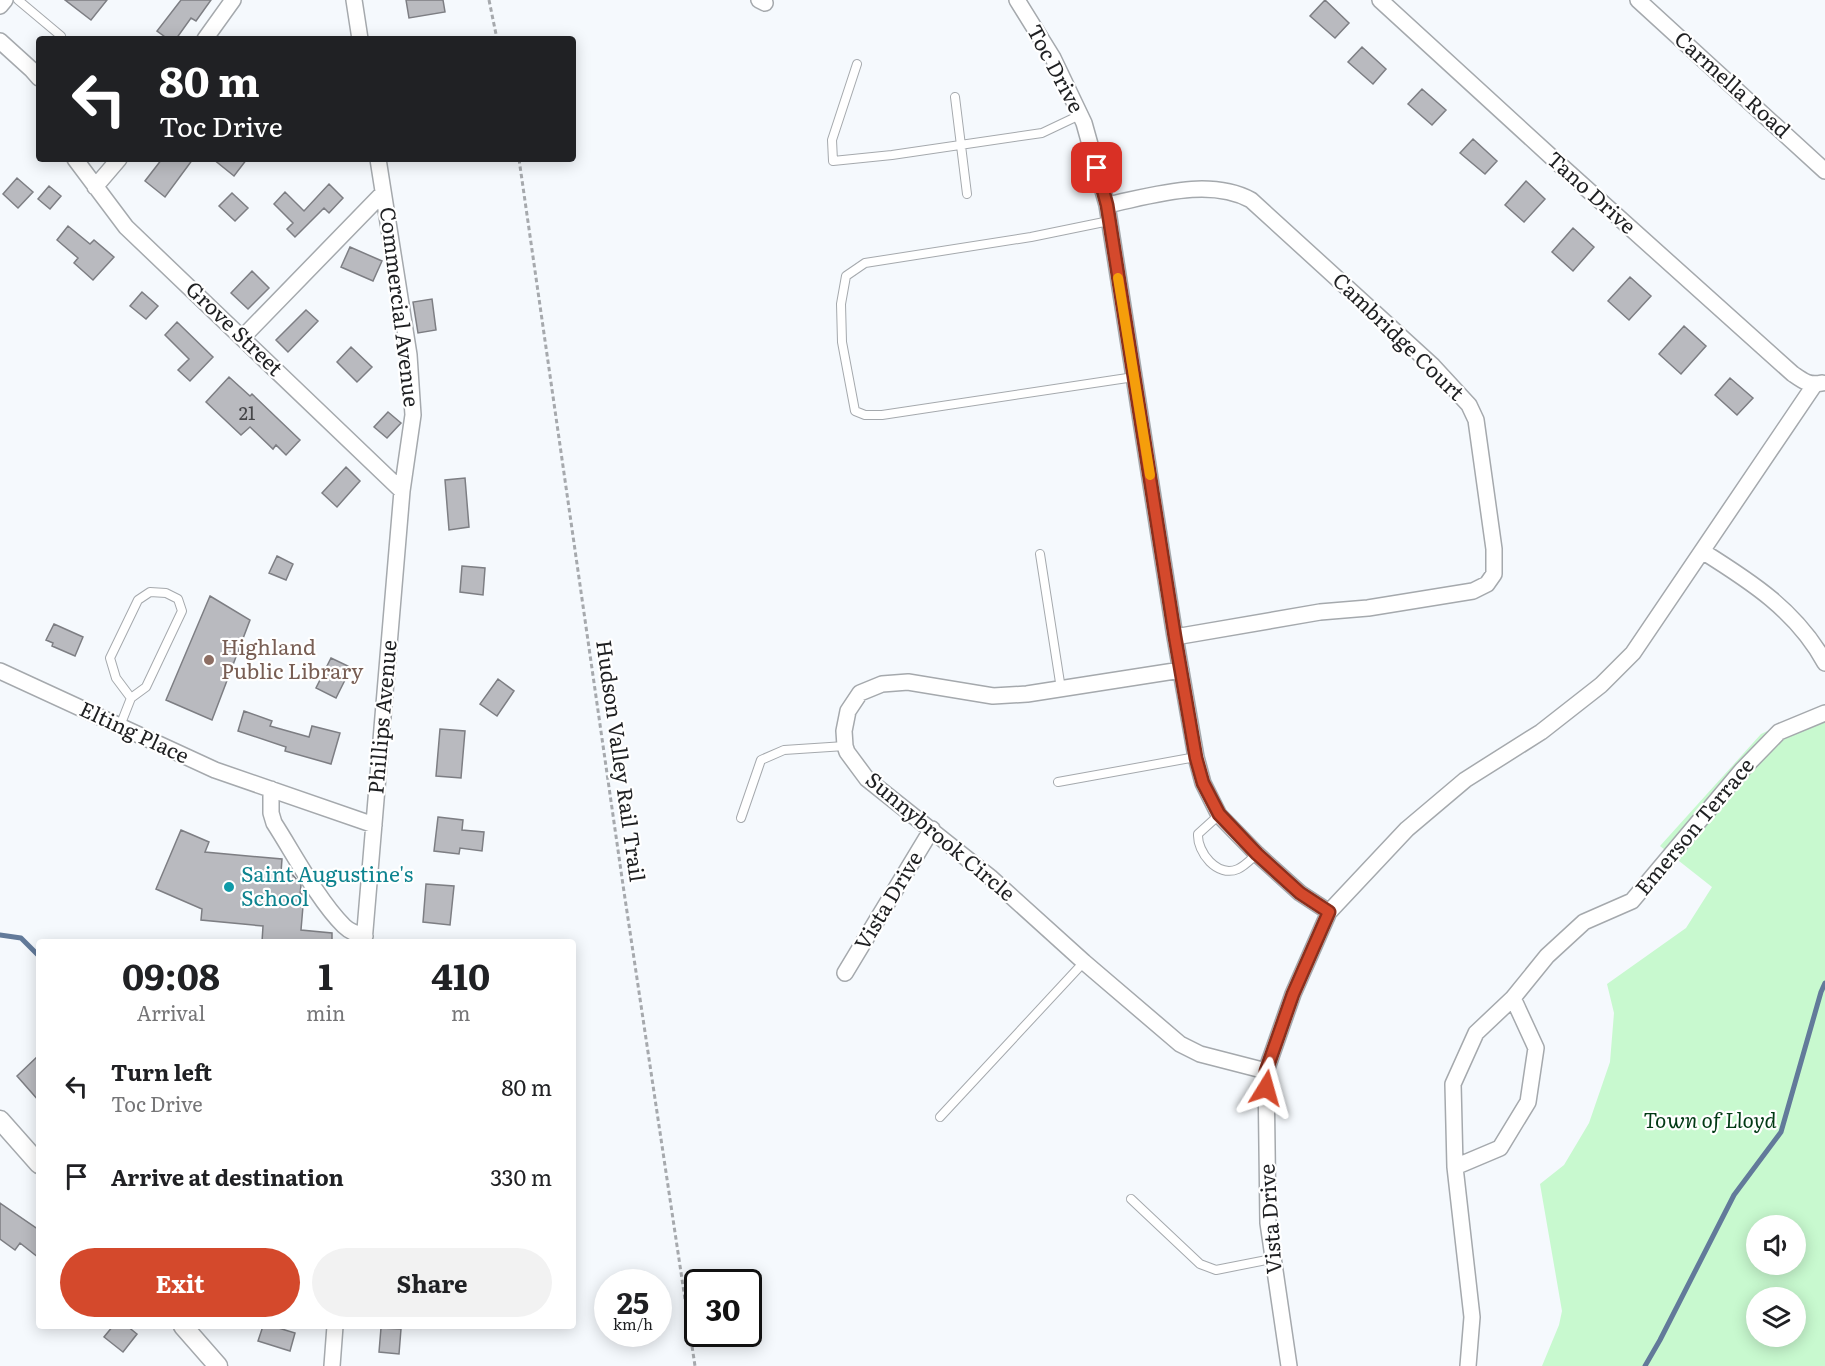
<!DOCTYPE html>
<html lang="en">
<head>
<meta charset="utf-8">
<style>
  :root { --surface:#fff; --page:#f2f2f2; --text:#202124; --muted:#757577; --accent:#d4492c }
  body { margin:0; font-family:Literata,serif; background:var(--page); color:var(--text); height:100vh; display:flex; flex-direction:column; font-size:22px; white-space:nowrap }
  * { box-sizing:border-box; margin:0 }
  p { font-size:20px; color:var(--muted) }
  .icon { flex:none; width:33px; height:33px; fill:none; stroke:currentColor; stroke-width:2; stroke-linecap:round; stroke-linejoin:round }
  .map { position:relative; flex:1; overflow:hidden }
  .sheet { position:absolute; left:36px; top:939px; width:540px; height:390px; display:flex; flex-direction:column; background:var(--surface); border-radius:6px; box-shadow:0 3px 15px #0003 }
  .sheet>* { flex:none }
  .top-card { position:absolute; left:36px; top:36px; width:540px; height:126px; border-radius:6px; box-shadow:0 3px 15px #0003; background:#202124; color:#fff; overflow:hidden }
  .tools { position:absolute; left:1746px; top:1215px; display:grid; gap:12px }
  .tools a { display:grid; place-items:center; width:60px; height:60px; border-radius:50%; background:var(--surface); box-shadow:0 3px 15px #0003; font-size:30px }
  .speed { position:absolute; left:594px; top:1269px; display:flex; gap:12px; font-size:30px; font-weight:700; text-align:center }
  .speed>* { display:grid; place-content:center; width:78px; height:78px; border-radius:50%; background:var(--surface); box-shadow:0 3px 15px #0003; line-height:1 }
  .speed small { font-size:15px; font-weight:400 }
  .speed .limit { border:3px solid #111; border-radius:9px; background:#fff; color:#111 }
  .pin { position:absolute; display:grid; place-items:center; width:51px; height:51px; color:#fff; margin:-26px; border-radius:12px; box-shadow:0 3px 9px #0006 }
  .me { position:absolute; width:66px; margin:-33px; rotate:8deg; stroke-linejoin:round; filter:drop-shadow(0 0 4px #0008) }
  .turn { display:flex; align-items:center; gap:21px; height:126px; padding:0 24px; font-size:27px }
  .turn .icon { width:78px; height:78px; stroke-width:2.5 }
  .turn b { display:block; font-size:42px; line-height:51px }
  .eta { display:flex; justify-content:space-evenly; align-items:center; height:102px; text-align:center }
  .eta b { font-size:36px; font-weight:700; line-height:42px }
  .primary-button { display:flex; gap:12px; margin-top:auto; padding:12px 24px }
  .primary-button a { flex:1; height:69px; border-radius:36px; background:var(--accent); color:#fff; font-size:24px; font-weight:700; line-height:69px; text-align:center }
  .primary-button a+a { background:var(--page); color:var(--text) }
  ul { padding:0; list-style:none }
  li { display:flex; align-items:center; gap:18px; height:90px; padding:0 24px }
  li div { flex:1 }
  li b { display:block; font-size:22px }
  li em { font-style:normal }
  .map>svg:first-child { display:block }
  .green { fill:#c8f9cf; fill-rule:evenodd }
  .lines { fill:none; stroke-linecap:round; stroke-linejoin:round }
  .stream { stroke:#627a9a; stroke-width:5 }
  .building { fill:#b9babf; stroke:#7d7e83; stroke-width:1.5 }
  .service-casing { stroke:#a5a9ad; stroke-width:10 }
  .minor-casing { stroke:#a5a9ad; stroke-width:18 }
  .tertiary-casing { stroke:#a5a9ad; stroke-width:21 }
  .path { stroke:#a6a9ad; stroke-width:3; stroke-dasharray:4.5 3; stroke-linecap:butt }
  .service { stroke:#fff; stroke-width:8 }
  .minor { stroke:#fff; stroke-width:15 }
  .tertiary { stroke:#fff; stroke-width:18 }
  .route-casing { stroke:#8a2f1d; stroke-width:15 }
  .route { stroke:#d4492c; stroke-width:10 }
  .slow { stroke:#f59e0b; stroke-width:10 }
  .education-dot { fill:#8d6e63; stroke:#fff; stroke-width:2 }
  .culture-dot { fill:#0f9aa8; stroke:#fff; stroke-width:2 }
  .labels { text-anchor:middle; stroke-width:4.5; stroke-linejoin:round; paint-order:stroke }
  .number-label { font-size:18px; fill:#464649 }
  .street-label { font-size:21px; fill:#1f2022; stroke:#fff }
  .education-label { font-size:21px; fill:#785e54; stroke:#fff; text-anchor:start }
  .culture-label { font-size:21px; fill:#0d838f; stroke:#fff; text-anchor:start }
  .park-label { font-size:21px; font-style:italic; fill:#013a14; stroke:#fff }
</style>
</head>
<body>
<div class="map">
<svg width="1825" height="1366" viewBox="0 0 1825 1366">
  <rect width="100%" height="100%" fill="#f5f9fd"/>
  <path class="green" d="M1825 712V1366H1542L1559 1325 1562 1311 1540 1184 1564 1165 1589 1123 1610 1062 1614 1013 1607 984 1686 928 1712 887 1660 846 1761 734 1780 725ZM1756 1226H1796V1264H1756ZM1756 1298H1796V1336H1756Z"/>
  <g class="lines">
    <path class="stream" d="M0 935 21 938 39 956
      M1645 1366 1660 1340 1734 1195 1781 1132 1821 992 1825 983"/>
  </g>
  <path class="building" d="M65 0H107L91 20Z
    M181 0H211L196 21 191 18 176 39H168L157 31Z
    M406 0H443L445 12 409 18Z
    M1325 0 1349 23 1335 38 1310 16Z
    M1362 47 1386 69 1373 84 1348 62Z
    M1422 89 1446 110 1432 125 1408 104Z
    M1473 139 1497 161 1485 174 1460 153Z
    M162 159H193L165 197 145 181Z
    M213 159H247L234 176Z
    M17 178 33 192 18 208 3 194Z
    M1526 181 1545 199 1524 222 1505 205Z
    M329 184 343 198 329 213 324 208 295 237 287 229 293 223 274 204 285 192 304 211Z
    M49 186 61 196 50 209 38 199Z
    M232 193 248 208 235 221 219 206Z
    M68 226 90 244 94 240 114 257 93 280 74 263 78 258 57 240Z
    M1573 228 1594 247 1573 271 1552 252Z
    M350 247 382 261 373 281 341 267Z
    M252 271 269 288 248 309 231 293Z
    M1630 277 1651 296 1629 320 1608 301Z
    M142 292 158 306 146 319 130 306Z
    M432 299 436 330 418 333 413 302Z
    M306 310 318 321 288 352 276 340Z
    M177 322 213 357 190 381 178 370 189 359 165 335Z
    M1684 326 1706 346 1681 374 1659 354Z
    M351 347 372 367 357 382 337 362Z
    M229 377 250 396 252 394 300 440 286 455 276 445 273 449 250 427 241 435 206 402Z
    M1730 378 1753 398 1737 415 1715 395Z
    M388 412 401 423 387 438 374 427Z
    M346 467 360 481 337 507 322 493Z
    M465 478 469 527 449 530 445 480Z
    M277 556 293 564 286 580 269 573Z
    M462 566 485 568 483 595 460 592Z
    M210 596 250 620 212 720 166 700Z
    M54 624 83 637 75 656 52 646 53 643 46 640Z
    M331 658 348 666 344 674 347 676 336 698 316 688Z
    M498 679 514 691 497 716 480 704Z
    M244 711 272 721 270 726 309 737 312 726 340 733 331 764 285 751 286 747 238 731Z
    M440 729 465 731 461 778 436 776Z
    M438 817 463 820 462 830 484 832 482 851 460 848 459 854 434 851Z
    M181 830 209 842 205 852 282 859 281 873 292 874 301 885 300 894H304L301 930 332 933V942H262L263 926 201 920 202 909 156 889Z
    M426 884 454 886 450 925 423 922Z
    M39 1055V1101L17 1076Z
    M0 1203 39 1230V1258L20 1243 15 1250 0 1239Z
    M113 1326H127L137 1334 123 1352 104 1337Z
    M263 1326H272L295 1333 290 1351 258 1341Z
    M381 1328 401 1329 399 1354 379 1352Z"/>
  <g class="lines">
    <g class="service-casing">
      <path id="service" d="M18 0 61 36 58 39
        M857 64 832 140 833 161 892 155 1042 133 1080 115
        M955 97 967 194
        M1109 221 1031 237 865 263 846 276 841 304 842 342 855 411 865 415H882L1134 377
        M1040 554 1061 689
        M120 726 131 698 146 687 182 611 178 599 166 593 150 592 138 600 110 658 116 678 131 698
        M1058 782 1196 757
        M1219 815 1198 834C1197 852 1217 878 1238 869 1245 866 1251 859 1257 854
        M741 818 761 760 784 750 845 746
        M940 1117 1084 962
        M1131 1199 1200 1264 1216 1270 1272 1259"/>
    </g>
    <g class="minor-casing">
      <path id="minor" d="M354 0 360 39
        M759 0 765 3
        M1017 0 1053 58 1084 123 1107 205 1175 637 1196 757 1203 783 1219 815 1257 854 1300 893 1329 912 1293 994 1266 1071 1268 1223 1289 1366
        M1380 0 1558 163 1793 374C1803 381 1809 386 1822 383
        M1638 0 1825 171
        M0 6 5 0
        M205 39 233 0
        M0 41 32 70 39 78
        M75 159 126 227 402 491
        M95 187 119 159
        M1107 205C1152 196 1208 177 1251 200L1433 366 1469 405 1476 420 1494 549V574L1487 584 1473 591 1368 608 1320 612 1175 637
        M243 337 383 193
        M1702 551C1750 581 1797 611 1825 663
        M1181 670 1027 694 993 696 908 682 882 684 860 693 848 711 844 731 845 746 847 752 867 779 990 877 1084 962 1180 1044 1200 1054 1266 1071
        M0 671 215 770 374 825
        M271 789V813L274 823C294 854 318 900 344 926 350 932 357 934 365 936
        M1329 912 1407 829 1465 780 1541 732 1601 685 1633 653 1815 384
        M364 942 402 491 413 415 409 355 378 159
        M845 973 932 829
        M1455 1167 1500 1148 1528 1102 1536 1048 1513 998
        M332 1366 335 1326
        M1468 1366 1472 1317 1455 1167 1453 1084 1476 1033 1513 998 1547 956 1584 922 1632 901 1742 770 1779 732 1825 713"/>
    </g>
    <g class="tertiary-casing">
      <path id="tertiary" d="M0 1120 39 1164
        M183 1326 218 1366"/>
    </g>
    <path class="path" d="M489 0 497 39
      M519 159 623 885 695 1366"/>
    <use href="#service" class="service"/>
    <use href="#minor" class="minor"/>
    <use href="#tertiary" class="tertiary"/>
  </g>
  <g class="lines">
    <g class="route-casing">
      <path id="route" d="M1097 168 1107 205 1175 637 1196 758 1203 783 1219 814 1257 854 1300 893 1329 912 1293 994 1266 1071V1088"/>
    </g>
    <use href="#route" class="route"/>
    <path class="slow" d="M1118 278 1150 475"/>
  </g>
  <circle class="education-dot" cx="209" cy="660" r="6"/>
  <circle class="culture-dot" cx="229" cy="887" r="6"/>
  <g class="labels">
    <g class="number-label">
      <text x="247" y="420">21</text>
    </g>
    <g class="street-label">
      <text transform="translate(1055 69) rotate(62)" y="7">Toc Drive</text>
      <text transform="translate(1732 85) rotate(42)" y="7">Carmella Road</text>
      <text transform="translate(1591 193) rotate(42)" y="7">Tano Drive</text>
      <text transform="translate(399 307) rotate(83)" y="7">Commercial Avenue</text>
      <text transform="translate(234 329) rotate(44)" y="7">Grove Street</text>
      <text transform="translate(1398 337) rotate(44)" y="7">Cambridge Court</text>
      <text transform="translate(383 717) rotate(-85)" y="7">Phillips Avenue</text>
      <text transform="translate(134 733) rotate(25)" y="7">Elting Place</text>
      <text transform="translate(620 761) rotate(82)" y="7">Hudson Valley Rail Trail</text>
      <text transform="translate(1695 827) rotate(-50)" y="7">Emerson Terrace</text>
      <text transform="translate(940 837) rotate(40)" y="7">Sunnybrook Circle</text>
      <text transform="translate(889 901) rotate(-59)" y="7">Vista Drive</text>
      <text transform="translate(1271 1219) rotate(-94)" y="7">Vista Drive</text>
    </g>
    <g class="education-label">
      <text x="221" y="655">Highland<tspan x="221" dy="24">Public Library</tspan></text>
    </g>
    <g class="culture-label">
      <text x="241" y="882">Saint Augustine's<tspan x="241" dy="24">School</tspan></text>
    </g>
    <g class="park-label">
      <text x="1710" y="1128">Town of Lloyd</text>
    </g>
  </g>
</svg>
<div class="tools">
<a><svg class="icon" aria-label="sound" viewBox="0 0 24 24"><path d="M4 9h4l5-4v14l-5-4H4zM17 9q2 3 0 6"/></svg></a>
<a><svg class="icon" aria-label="layers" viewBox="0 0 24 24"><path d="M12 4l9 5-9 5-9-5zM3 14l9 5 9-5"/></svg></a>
</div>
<div class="speed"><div>25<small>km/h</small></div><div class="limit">30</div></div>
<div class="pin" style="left:1097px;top:168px;background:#d93025"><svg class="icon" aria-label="arrive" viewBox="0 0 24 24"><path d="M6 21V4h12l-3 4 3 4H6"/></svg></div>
<svg class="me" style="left:1266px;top:1088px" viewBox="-20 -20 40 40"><path d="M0-17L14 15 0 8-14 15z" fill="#d4492c" stroke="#fff" stroke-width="4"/></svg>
<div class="top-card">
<div class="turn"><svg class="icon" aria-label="left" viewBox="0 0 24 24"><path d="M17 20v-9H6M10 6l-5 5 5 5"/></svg><div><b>80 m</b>Toc Drive</div></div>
</div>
<section class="sheet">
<div class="eta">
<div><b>09:08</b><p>Arrival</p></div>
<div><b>1</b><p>min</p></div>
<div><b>410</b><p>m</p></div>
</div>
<ul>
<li><svg class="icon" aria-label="left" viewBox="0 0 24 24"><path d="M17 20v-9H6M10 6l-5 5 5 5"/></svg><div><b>Turn left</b><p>Toc Drive</p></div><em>80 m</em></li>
<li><svg class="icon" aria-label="arrive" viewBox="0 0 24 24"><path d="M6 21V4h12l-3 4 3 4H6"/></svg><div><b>Arrive at destination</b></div><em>330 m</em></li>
</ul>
<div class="primary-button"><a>Exit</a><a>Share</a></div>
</section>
</div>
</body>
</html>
